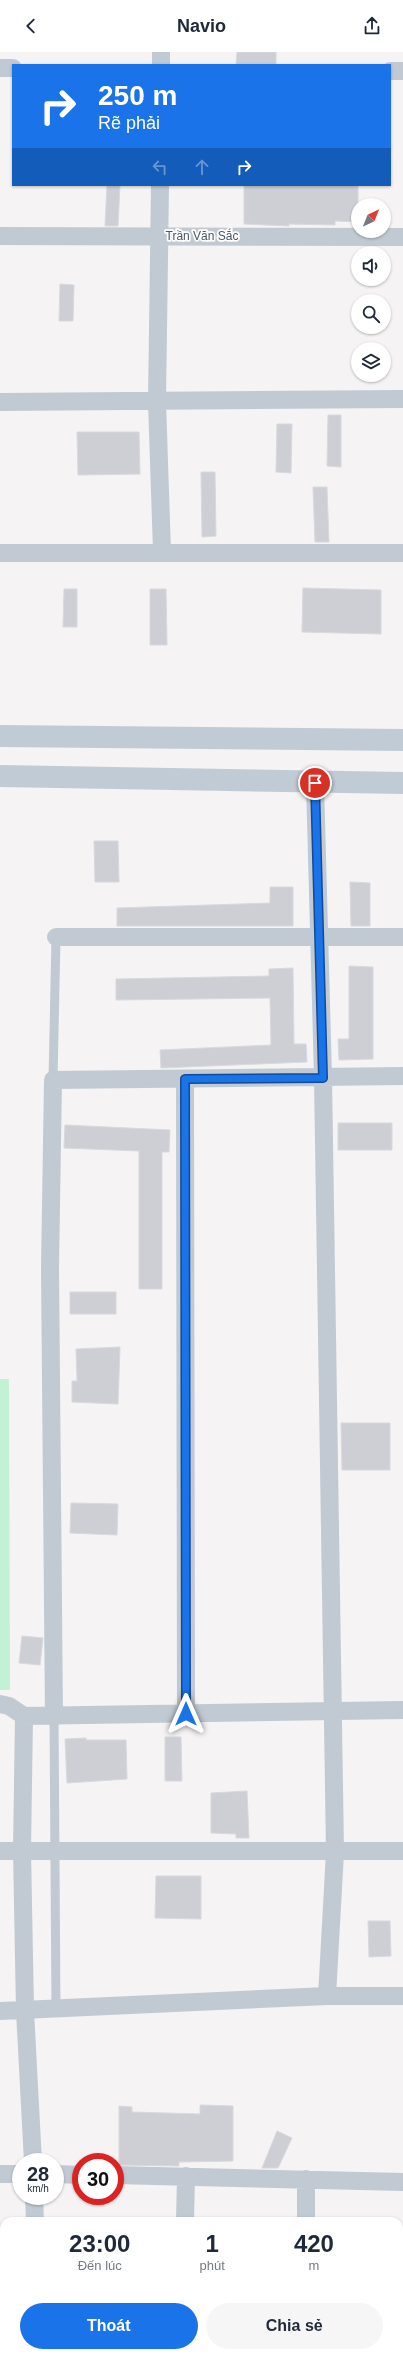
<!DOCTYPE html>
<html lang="vi">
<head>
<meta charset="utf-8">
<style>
  :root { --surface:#fff; --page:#f6f6f7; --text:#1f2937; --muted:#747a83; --accent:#1a73e8 }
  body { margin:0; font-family:Arial,sans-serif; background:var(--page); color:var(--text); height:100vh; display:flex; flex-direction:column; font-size:15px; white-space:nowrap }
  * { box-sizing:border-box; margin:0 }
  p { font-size:13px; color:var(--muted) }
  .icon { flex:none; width:22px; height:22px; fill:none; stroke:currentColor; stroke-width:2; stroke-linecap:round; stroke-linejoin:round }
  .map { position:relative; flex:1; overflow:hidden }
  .details { position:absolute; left:0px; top:2165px; width:403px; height:140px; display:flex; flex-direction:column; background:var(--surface); border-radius:12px 12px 0 0; box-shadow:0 1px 3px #0004 }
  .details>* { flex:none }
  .hud { position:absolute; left:12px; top:12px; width:379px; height:122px; border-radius:0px; box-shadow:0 1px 3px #0004; background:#1a73e8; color:#fff; overflow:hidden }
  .needle { width:26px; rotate:43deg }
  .controls { position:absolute; left:351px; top:146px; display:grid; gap:8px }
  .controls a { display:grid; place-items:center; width:40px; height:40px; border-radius:50%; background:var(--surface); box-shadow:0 1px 3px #0004; font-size:20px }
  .speed { position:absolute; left:12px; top:2101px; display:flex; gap:8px; font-size:20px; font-weight:700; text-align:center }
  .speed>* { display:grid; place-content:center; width:52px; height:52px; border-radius:50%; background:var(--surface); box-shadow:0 1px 3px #0004; line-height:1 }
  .speed small { font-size:10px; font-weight:400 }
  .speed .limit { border:6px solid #d22; background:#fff; color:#111 }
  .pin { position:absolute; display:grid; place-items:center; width:34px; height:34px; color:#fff; margin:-17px; border:2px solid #fff; border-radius:50%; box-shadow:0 1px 4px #0007 }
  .me { position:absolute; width:44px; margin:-22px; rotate:0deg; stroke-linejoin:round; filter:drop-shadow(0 0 3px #0008) }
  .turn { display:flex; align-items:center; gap:14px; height:84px; padding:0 20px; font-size:18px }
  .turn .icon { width:52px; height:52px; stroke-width:2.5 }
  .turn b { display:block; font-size:28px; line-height:34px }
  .lanes { display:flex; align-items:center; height:38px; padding:0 20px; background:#0003; justify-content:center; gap:20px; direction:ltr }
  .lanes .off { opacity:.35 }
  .eta { display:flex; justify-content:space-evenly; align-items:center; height:68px; text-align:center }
  .eta b { font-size:24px; font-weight:700; line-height:28px }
  .cta { display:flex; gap:8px; margin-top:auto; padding:8px 20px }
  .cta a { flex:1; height:46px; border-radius:24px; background:var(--accent); color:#fff; font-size:16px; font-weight:700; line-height:46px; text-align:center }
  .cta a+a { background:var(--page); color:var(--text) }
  header { display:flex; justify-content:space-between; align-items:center; height:52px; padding:0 20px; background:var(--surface); font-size:18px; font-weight:700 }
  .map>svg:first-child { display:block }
  .green { fill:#c3f1d5 }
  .building { fill:#cdcfd5; stroke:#d7d9de }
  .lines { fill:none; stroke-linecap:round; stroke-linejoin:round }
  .lane { stroke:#c1cad2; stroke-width:9 }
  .street { stroke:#c1cad2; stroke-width:18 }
  .secondary { stroke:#c1cbd6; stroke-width:22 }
  .route-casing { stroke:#114b97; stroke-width:10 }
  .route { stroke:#1a73e8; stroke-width:7 }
  .labels { text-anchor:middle; stroke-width:3.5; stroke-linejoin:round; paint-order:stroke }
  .street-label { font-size:12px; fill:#4a5661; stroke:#fff }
</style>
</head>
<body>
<header><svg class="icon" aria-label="back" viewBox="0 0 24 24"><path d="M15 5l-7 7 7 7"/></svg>Navio<svg class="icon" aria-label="share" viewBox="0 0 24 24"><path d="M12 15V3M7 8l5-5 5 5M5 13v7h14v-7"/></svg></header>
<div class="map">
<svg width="403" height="2305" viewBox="0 0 403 2305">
  <rect width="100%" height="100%" fill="#f5f3f3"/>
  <path class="green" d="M0 1327H9L10 1638H0Z"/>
  <path class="building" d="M237 0H276V13H236Z
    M107 133H120L118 174H105Z
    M244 133H358V170L335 169V173L289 172V174L244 172Z
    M60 232 74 233 73 269H59Z
    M328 363H341V415L327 414Z
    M277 372H292L291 421 276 420Z
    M77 380H139L140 422 78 423Z
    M201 420H215L216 484 202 485Z
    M313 435H327L329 490H315Z
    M303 536 381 538V582L302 580Z
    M64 537H77V575H63Z
    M150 537H166L167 593H150Z
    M94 789H118L119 830H95Z
    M350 830 370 831V874H351Z
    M270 835H293V874H117V856L270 851Z
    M349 914 373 915V1007L339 1008 338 987H349Z
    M293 916 294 992H306L307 1010 161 1016 160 998 271 993 270 946 116 948V927L269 924V917Z
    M338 1071H392V1098H338Z
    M65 1073 170 1078 169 1100H162V1237H139V1099L64 1096Z
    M70 1240H116V1262H70Z
    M120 1295 118 1352 72 1350V1329H77L76 1297Z
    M341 1371H390V1418H342Z
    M71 1451 118 1452 117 1483 70 1481Z
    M22 1584 43 1586 40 1613 19 1611Z
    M165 1685H181L182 1729H165Z
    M86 1686V1688H126L127 1727 67 1731 65 1687Z
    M247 1739 249 1786H236V1782L211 1781V1741Z
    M156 1824H201V1867L155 1866Z
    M368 1869H390L391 1904 369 1905Z
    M200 2053 233 2054V2109L179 2110V2114L119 2113V2054L132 2055V2060L200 2062Z
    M277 2079 292 2086 278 2116H262Z"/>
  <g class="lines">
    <path class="lane" d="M53 1028 56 885
      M54 1664 56 1958"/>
    <path class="street" d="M161 13V0
      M0 16H13
      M390 19H403
      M160 133 157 350 162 499
      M0 184 403 185
      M0 350 403 347
      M0 501H403
      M315 731 323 1025 335 1800 327 1944
      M56 885H403
      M185 1027 186 1662
      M0 1652 9 1654 24 1664 403 1658
      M24 1664 22 1798 25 1959 33 2110
      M54 1664 50 1216 53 1028 403 1024
      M0 1799H403
      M0 1959 327 1944H403
      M0 2122H21
      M55 2122 81 2123
      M115 2123 403 2130
      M306 2127V2169
      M34 2144 35 2169
      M185 2169 186 2124
      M39 2301V2305
      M307 2301V2305
      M183 2305V2301"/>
    <path class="secondary" d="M0 684 403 688
      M0 724 403 731"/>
  </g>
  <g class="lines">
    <g class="route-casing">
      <path id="route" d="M186 1662 185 1027 323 1026 315 731"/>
    </g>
    <use href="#route" class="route"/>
  </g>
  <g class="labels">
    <g class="street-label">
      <text x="202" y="188">Trần Văn Sắc</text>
    </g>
  </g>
</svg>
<div class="controls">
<a><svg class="needle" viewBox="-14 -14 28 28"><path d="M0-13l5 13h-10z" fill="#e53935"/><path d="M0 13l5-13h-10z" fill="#747a83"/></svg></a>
<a><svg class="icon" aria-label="sound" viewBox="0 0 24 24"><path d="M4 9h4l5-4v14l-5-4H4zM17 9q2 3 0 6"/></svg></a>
<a><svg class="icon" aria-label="search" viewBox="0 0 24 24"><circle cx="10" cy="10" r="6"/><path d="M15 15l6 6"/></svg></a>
<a><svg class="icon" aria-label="layers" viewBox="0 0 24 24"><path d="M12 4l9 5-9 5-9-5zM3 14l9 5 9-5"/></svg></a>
</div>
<div class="speed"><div>28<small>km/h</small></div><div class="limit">30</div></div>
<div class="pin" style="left:315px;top:731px;background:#d93025"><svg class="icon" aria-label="arrive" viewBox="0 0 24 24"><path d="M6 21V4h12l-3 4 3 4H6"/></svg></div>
<svg class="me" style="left:186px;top:1662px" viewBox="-20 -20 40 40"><path d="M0-17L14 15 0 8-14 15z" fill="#1a73e8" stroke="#fff" stroke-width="4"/></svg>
<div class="hud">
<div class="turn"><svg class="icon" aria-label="right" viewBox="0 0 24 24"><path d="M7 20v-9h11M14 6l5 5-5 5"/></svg><div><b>250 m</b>Rẽ phải</div></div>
<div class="lanes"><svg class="icon off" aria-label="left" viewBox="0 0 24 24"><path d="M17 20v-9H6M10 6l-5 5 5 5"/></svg><svg class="icon off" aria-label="ahead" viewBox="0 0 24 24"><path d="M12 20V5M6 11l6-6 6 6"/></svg><svg class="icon" aria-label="right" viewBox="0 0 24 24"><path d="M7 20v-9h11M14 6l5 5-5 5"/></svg></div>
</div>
<section class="details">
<div class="eta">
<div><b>23:00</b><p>Đến lúc</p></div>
<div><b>1</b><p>phút</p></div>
<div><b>420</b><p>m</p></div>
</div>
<div class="cta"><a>Thoát</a><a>Chia sẻ</a></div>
</section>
</div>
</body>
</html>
